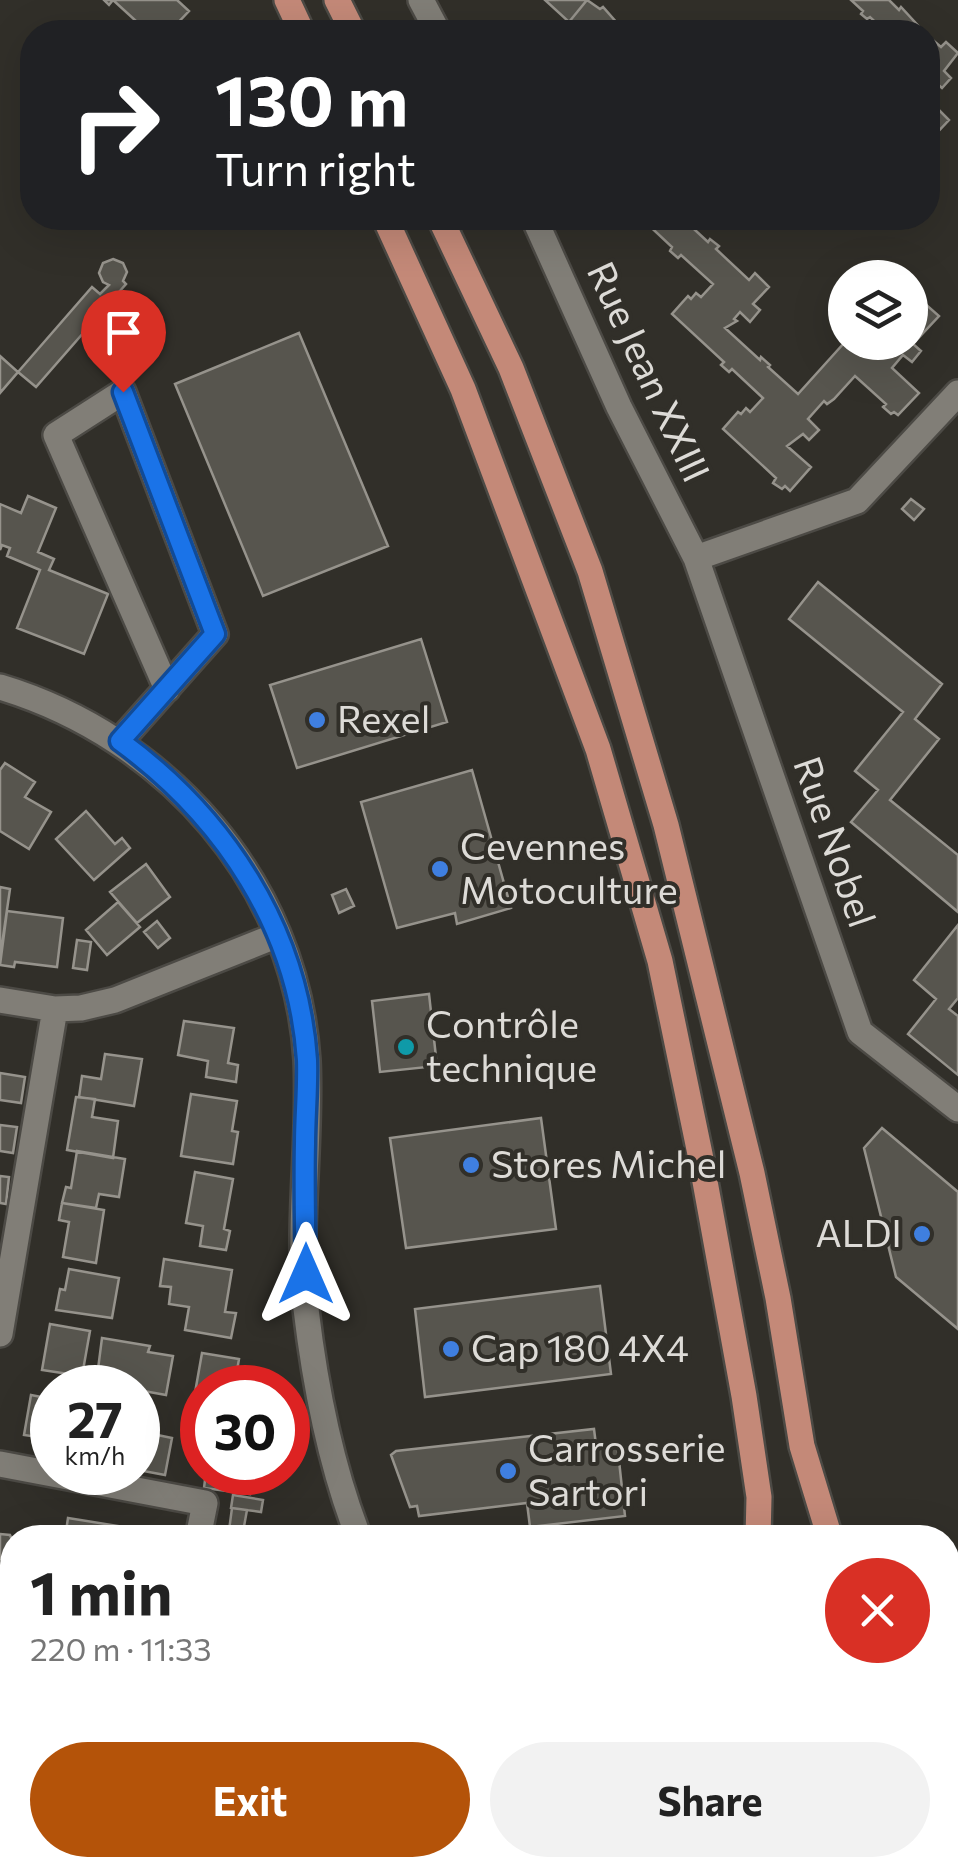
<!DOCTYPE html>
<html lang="en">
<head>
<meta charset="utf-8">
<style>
  :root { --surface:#fff; --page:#f2f2f2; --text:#222; --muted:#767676; --accent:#b45309 }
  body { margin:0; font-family:Commissioner,sans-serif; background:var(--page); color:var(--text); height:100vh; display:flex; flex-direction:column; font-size:38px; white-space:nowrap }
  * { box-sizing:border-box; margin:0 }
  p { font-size:32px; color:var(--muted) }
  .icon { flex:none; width:55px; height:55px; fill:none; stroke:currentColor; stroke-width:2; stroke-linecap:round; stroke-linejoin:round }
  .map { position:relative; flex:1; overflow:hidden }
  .side { position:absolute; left:0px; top:1525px; width:960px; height:352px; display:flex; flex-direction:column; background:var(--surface); border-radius:40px 40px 0 0; box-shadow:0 10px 40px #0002 }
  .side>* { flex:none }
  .hud { position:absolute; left:20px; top:20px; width:920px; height:210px; border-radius:40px; box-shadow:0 10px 40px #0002; background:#202124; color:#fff; overflow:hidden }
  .tools { position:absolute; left:828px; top:260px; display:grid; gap:20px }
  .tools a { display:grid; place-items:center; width:100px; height:100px; border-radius:50%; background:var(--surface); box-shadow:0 10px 40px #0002; font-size:50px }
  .speed { position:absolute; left:30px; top:1365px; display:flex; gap:20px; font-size:50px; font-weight:700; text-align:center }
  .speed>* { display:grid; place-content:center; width:130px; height:130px; border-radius:50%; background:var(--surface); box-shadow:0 10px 40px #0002; line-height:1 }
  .speed small { font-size:25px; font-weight:400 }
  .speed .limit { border:15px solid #d22; background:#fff; color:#111 }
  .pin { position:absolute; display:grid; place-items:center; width:85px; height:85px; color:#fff; margin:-102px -42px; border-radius:50% 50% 50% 0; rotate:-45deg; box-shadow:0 0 10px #0007 }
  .pin .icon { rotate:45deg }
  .me { position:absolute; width:110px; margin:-55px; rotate:0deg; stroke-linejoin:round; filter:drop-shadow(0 0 8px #0008) }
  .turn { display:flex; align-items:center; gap:35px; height:210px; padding:0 30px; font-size:45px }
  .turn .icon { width:130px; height:130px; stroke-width:2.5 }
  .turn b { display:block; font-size:70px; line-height:85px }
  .round { display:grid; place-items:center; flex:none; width:105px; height:105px; border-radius:52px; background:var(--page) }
  .head { display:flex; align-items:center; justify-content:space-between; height:170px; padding:0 30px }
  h1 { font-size:60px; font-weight:700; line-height:75px }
  .cta { display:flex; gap:20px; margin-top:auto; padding:20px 30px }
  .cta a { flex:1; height:115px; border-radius:60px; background:var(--accent); color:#fff; font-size:40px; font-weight:700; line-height:115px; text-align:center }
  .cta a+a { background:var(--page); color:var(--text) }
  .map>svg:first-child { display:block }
  .building { fill:#57554e; stroke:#96938c; stroke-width:2.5 }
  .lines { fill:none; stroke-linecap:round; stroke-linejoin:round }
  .minor-casing { stroke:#4c4a45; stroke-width:30 }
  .major-casing { stroke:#4c4a45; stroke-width:30 }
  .minor { stroke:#817e77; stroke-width:25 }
  .major { stroke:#c48978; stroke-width:25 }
  .route-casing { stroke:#114b97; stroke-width:25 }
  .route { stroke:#1a73e8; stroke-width:18 }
  .shop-dot { fill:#3f7fe0; stroke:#312f29; stroke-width:4 }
  .culture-dot { fill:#0f9aa8; stroke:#312f29; stroke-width:4 }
  .labels { text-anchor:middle; stroke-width:8; stroke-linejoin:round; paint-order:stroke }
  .street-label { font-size:38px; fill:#dddbd7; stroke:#312f29 }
  .poi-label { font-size:38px; fill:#dddbd7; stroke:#312f29; text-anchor:start }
</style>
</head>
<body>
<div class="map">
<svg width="958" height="1876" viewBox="0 0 958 1876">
  <rect width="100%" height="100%" fill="#312f29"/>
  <path class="building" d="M104 0H177L189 11 169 32H148L113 0 109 5Z
    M545 0H587L569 22Z
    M587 0 600 9 603 7 625 32H580L569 22Z
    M851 0H889L899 10 901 7 924 32H886L870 17 867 19 861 14 863 11Z
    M928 36 941 47 946 42 958 53 944 71 951 78 942 88 934 81 928 89Z
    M928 99 949 120 931 139 928 135Z
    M641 218H682L708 242 710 239 719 246 716 249 749 280 755 273 769 287 753 304 760 310 750 322 740 312 734 319 737 321 725 328 760 360 761 357 770 365 768 367 798 394 845 342H910V316L923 302 939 316 913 344 921 351 912 362 903 355 892 368 919 393 898 415 894 412 891 414 883 407 886 404 855 376 834 399 827 404 824 401 808 419 819 430 809 440 803 434 787 446 811 467 790 491 785 486 782 489 773 483 776 478 723 429 738 412 741 414 746 408 750 412 763 398 732 369 729 372 721 365 724 362 672 314 688 296 691 299 696 293 701 297 713 284 681 255 678 258 670 251 672 247Z
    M113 259 123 263 127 272 123 281 126 284 36 387 18 372 92 287 100 294 109 285 103 282 99 273 103 263Z
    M299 333 388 546 263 596 175 384Z
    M0 356 18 372 0 393Z
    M28 496 56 508 38 552 54 559 49 570 108 594 84 654 17 628 40 570 7 556 10 548 2 545 0 550V504L21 513Z
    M911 499 924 509 914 520 902 509Z
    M818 582 942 684 915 719 939 739 890 800 958 855V912L851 822 878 790 855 771 903 712 789 619Z
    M421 639 447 722 297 768 270 685Z
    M5 763 35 782 25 797 51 812 29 849 0 831V770Z
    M472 770 511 908 457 924 455 913 397 928 361 802Z
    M86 811 115 844 122 838 130 848 94 880 56 839Z
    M146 864 170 897 137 923 110 892Z
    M0 887 10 889 0 958Z
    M346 889 354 906 339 913 332 895Z
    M118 902 140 927 107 955 86 930Z
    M7 911 63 918 57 967 15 962 14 967 0 965Z
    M157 921 170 938 158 948 144 932Z
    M958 925V998L949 1009 958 1016V1075L908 1034 936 999 914 980Z
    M77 940 91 942 87 970 73 968Z
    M429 994 437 1066 380 1072 372 1001Z
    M184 1021 234 1028 228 1063 238 1065 236 1082 206 1077 208 1061 178 1055Z
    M105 1054 142 1059 134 1106 79 1097 82 1076 101 1079Z
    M0 1073 25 1077 21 1103 0 1100Z
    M191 1094 237 1101 232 1131 238 1132 233 1164 181 1156Z
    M76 1097 95 1099 92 1117 118 1121 113 1158 67 1150Z
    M541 1118 556 1229 406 1248 390 1138Z
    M0 1125 17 1127 13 1153 0 1151Z
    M882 1128 958 1192V1329L896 1277 864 1148Z
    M77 1151 125 1159 119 1197 99 1194 96 1208 62 1203 66 1187 71 1188Z
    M195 1172 233 1179 224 1229 230 1231 226 1250 200 1246 203 1226 186 1223Z
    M0 1176 9 1177 6 1204 0 1203Z
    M62 1203 104 1210 96 1263 63 1257 69 1222 59 1220Z
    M164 1259 232 1270 225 1312 236 1313 231 1338 185 1330 189 1307 169 1304 171 1287 160 1286Z
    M69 1269 119 1278 112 1318 56 1310 60 1289 65 1290Z
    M600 1286 611 1374 425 1397 415 1309Z
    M50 1324 90 1331 82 1376 42 1370Z
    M102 1338 150 1346 148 1352 173 1356 166 1395 138 1390V1388L112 1387V1379L97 1377Z
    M202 1353 239 1359 234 1388H202V1407L193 1404Z
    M31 1395 52 1399V1459L42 1457 45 1438 24 1435Z
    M594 1429 596 1445 617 1442 625 1516 530 1527 527 1503 419 1516 417 1506 410 1507 391 1455 396 1451Z
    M138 1431 172 1438 165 1475 138 1470Z
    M206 1472H253L250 1494 204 1488Z
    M233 1495 263 1500 261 1512 231 1508Z
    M232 1508 247 1510 243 1532 265 1535 267 1527 283 1529 281 1538H228Z
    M68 1518 118 1526 117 1538H65Z
    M0 1534 10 1535 12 1540V1574L8 1573 9 1560 0 1559Z
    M0 1640 12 1642V1685L0 1683Z
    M12 1795V1833L0 1820V1808Z
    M0 1820 12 1833V1863L2 1873Z
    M152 1865H199L188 1876H148L145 1872Z"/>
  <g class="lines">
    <g class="minor-casing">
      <path id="minor" d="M421 0 438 32
        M534 218 619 407 696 558 860 1032 958 1109
        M696 558 857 501 958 393
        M0 687C166 737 296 882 307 1060 311 1142 297 1227 306 1309 315 1385 331 1467 359 1538
        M120 741 215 634 123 392 56 435 167 689
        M0 1000 55 1009 81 1008 115 1000 278 935
        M0 1334 55 1009
        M0 1464 205 1503 198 1538
        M0 1744 12 1746
        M424 1868 425 1865
        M271 1876 280 1865"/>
    </g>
    <g class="major-casing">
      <path id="major" d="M287 0 302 32
        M337 0 353 32
        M385 218 463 389 598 749 660 961 700 1154 744 1396 759 1497 758 1538
        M440 218 511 368 590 571 666 825 752 1173 778 1298 802 1446 830 1538
        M948 1655 958 1652
        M948 1741 958 1732
        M772 1865 776 1876
        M883 1876 888 1865"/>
    </g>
    <use href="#minor" class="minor"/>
    <use href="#major" class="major"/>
  </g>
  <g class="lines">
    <g class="route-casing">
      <path id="route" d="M123 392 215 634 120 741C224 817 298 928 307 1060 308 1088 305 1116 305 1144 304 1187 305 1230 306 1274"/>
    </g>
    <use href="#route" class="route"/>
  </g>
  <g class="shop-dot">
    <circle cx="317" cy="720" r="10"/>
    <circle cx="440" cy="869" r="10"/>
    <circle cx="471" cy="1165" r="10"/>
    <circle cx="922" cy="1234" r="10"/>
    <circle cx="451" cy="1349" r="10"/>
    <circle cx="508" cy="1471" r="10"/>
  </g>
  <circle class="culture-dot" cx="406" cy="1047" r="10"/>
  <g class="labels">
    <g class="street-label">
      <text transform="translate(648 372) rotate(65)" y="13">Rue Jean XXIII</text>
      <text transform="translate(834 842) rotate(71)" y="13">Rue Nobel</text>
    </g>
    <g class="poi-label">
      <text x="337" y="733">Rexel</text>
      <text x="460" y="860">Cevennes<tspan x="460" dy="44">Motoculture</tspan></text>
      <text x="426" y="1038">Contrôle<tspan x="426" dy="44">technique</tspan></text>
      <text x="491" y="1178">Stores Michel</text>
      <text x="902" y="1247" text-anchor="end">ALDI</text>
      <text x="471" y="1362">Cap 180 4X4</text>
      <text x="528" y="1462">Carrosserie<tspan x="528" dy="44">Sartori</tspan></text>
    </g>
  </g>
</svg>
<div class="tools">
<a><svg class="icon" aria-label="layers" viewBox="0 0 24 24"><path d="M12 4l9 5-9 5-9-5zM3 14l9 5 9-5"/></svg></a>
</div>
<div class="speed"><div>27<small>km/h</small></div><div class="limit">30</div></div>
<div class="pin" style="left:123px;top:392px;background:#d93025"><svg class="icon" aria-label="arrive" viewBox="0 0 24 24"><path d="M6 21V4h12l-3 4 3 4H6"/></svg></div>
<svg class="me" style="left:306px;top:1274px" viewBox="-20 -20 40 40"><path d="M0-17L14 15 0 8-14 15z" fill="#1a73e8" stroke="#fff" stroke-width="4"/></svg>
<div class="hud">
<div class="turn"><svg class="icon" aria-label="right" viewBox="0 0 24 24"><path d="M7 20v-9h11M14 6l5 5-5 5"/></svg><div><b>130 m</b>Turn right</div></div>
</div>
<section class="side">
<div class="head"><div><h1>1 min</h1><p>220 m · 11:33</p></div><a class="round" style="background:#d93025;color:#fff"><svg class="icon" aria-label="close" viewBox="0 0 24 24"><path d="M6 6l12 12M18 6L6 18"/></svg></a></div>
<div class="cta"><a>Exit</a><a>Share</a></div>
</section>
</div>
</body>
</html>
